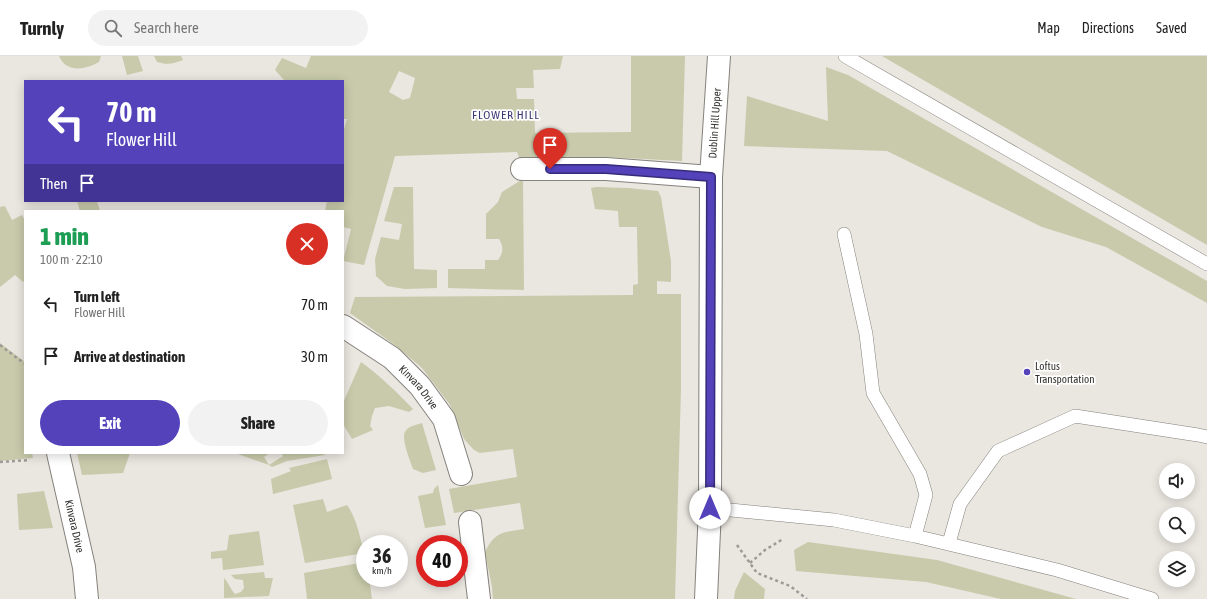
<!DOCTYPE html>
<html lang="en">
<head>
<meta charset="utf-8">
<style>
  :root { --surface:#fff; --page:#f2f2f2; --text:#222; --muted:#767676; --line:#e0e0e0; --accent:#5342ba }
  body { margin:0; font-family:"Asap Condensed",sans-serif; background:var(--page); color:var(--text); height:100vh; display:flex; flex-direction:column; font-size:15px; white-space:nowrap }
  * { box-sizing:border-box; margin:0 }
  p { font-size:13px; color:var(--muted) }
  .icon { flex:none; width:22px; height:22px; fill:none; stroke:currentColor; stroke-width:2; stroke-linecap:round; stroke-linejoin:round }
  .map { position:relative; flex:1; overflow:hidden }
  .side { position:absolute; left:24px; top:154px; width:320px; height:244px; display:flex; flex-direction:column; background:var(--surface); border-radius:0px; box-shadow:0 2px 10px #0003 }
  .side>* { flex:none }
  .guide { position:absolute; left:24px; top:24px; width:320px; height:122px; border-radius:0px; box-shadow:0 2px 10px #0003; background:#5342ba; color:#fff; overflow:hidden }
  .fabs { position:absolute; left:1159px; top:407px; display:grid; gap:8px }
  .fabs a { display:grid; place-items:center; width:36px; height:36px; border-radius:50%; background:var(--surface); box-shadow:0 2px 10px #0003; font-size:20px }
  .speed { position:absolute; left:356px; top:479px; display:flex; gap:8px; font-size:20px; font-weight:700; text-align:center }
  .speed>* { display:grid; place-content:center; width:52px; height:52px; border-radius:50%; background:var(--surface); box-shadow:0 2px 10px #0003; line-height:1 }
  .speed small { font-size:10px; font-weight:400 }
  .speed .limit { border:6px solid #d22; background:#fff; color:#111 }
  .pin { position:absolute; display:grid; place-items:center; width:34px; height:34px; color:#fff; margin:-41px -17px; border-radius:50% 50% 50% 0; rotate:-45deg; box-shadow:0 0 4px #0007 }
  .pin .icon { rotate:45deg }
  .me { position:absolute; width:44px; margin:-22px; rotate:0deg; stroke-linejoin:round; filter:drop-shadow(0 0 3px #0008) }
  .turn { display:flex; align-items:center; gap:14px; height:84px; padding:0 16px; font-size:18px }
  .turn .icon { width:52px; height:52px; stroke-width:2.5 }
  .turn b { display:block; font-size:28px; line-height:34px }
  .then { display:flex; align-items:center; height:38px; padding:0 16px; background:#0003; gap:8px; font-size:15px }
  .round { display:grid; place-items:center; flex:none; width:42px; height:42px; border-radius:21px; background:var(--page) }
  .summary { display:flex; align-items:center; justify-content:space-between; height:68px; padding:0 16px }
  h1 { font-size:24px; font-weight:800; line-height:30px; color:#1e9e55 }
  .cta { display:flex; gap:8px; margin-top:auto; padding:8px 16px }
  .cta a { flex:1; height:46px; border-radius:24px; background:var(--accent); color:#fff; font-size:16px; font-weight:800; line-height:46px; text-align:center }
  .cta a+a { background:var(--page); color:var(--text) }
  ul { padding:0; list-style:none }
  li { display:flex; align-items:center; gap:12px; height:52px; padding:0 16px }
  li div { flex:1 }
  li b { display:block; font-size:15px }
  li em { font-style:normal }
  header { display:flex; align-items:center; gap:24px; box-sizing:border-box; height:56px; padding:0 20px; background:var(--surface); border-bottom:1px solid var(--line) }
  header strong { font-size:19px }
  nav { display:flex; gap:22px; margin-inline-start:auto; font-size:14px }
  .search { width:280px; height:36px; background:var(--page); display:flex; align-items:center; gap:10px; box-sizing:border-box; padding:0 14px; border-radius:22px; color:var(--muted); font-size:15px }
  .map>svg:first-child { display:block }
  .green { fill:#c8caab; fill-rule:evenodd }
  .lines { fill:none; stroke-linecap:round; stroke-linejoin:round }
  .service-casing { stroke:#85817c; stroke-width:14 }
  .minor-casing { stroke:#85817c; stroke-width:24 }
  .tertiary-casing { stroke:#85817c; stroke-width:24 }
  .path { stroke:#9e9b96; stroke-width:2.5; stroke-dasharray:3 3; stroke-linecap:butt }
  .service { stroke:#fff; stroke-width:13 }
  .minor { stroke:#fff; stroke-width:22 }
  .tertiary { stroke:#fff; stroke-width:22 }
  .route-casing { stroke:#362b79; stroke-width:10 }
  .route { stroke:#5342ba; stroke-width:7 }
  .poi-dot { fill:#5342ba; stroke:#fff; stroke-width:1.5 }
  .labels { text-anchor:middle; stroke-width:3.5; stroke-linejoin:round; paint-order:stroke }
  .street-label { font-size:11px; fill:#343330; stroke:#fff }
  .poi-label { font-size:11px; fill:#343330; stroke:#fff; text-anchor:start }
  .neighbourhood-label { font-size:12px; letter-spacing:1px; fill:#3c3874; stroke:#fff }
</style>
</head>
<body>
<header>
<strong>Turnly</strong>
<div class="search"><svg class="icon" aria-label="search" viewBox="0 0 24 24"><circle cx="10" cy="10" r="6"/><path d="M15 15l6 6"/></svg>Search here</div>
<nav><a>Map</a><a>Directions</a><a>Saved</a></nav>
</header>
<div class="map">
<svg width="1207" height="543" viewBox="0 0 1207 543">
  <rect width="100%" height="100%" fill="#eae6e0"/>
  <path class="green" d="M59 0H101L99 6C85 14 66 17 59 0Z
    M122 0H138L143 15 127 19Z
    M154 0H181L183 4C173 8 167 9 157 6Z
    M311 0H563L560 13 533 14 534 32H516L517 43H534L535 77 631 76V0H685L682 105 606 101 520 104 517 96 395 100 364 209 343 205 351 173 343 171V155H325L327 145H343V77L347 63H343V25H285L275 14 282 2 306 12ZM399 15 415 22 410 42 403 44 389 36Z
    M882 0H1207V189Z
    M826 11 848 19 1207 225V247L1106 191 1042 171 887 95 744 90 747 40 828 65Z
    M523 123 524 234 448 232V213H485V204H498C503 198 504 190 499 183H486V158L498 146 502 136Z
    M394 131H413L414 213 437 214V232L405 233 387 230 376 220 375 203 381 181 399 184 402 168 384 165Z
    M596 131 628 132 658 135 661 141 671 205V226L657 225V238H681V333L675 543H493L492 531 485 496C496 475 502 477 524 473L520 447 454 457 449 433 517 421 513 393 480 397 474 394 464 383 450 349 422 312 396 290 350 257 355 241 633 239V229L638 228 637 171H619L618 155 595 153 591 132Z
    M77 145H97L100 155H80Z
    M5 150 12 164 22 159 25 165V224L23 226 15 219 0 231V151Z
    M0 287 25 306V397H32L33 402 0 405Z
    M361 306C380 320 397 336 413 353L409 356 389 350 375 352 372 360 370 370 373 374 352 383 343 368V347Z
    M422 367 436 414 423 417 413 413C410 405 401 382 405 376 408 370 416 369 422 367Z
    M77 397H130L123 417 82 419Z
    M235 397H270L264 401 269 409 283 400 281 397H324L325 399 287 405 272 411 269 409Z
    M327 403 332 423 273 438 271 423 291 415 289 412Z
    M438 429 446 469 425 472 418 440 433 437 434 433Z
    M44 435 53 472 19 474 17 438Z
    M323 443 327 456 347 449C357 463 360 481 364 497L305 507 293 449Z
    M259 475 264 509 223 514 222 502 211 503V496L227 494 229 479Z
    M808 486 937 504 1076 543H1001L926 526 796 515 794 494Z
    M365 506V522H369L372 543H307L304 517Z
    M264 516 265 522H273L269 540 224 542V522C229 527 230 533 235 538L241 536 244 532 243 524 235 523 231 519Z
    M744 516 765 533 764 543H734L735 535Z"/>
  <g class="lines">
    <g class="service-casing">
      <path id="service" d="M845 0 1207 208
        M844 178 866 278 873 337 920 418 926 439 915 480
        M710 452 834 464 915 480 1057 514 1152 543
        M949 487 960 448 998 395 1075 360 1198 379 1207 381"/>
    </g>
    <g class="minor-casing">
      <g id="minor">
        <path d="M522 113H606L711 121"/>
        <path id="s1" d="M343 270 392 302 420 330 444 363 461 418"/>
        <path id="s2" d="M58 397 84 511 87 543"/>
        <path d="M470 466 479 543"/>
      </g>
    </g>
    <g class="tertiary-casing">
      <g id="tertiary">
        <path id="s3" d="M706 543 710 452 711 121 719 0"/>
      </g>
    </g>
    <path class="path" d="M0 289 25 308
      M0 406 30 404
      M737 489 757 517 790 530 807 543
      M750 507 765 494 783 483"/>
    <use href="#service" class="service"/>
    <use href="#minor" class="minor"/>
    <use href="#tertiary" class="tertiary"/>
  </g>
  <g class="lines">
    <g class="route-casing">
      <path id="route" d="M550 113H606L711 121 710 452"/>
    </g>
    <use href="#route" class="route"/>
  </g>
  <circle class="poi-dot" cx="1027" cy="316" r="4"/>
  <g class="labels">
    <g class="street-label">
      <text dy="4" stroke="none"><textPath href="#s3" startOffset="476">Dublin Hill Upper</textPath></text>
      <text dy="4" stroke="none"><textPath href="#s1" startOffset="98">Kinvara Drive</textPath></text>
      <text dy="4" stroke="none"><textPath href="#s2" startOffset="75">Kinvara Drive</textPath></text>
    </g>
    <g class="poi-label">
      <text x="1035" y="314">Loftus<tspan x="1035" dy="13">Transportation</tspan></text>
    </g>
    <g class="neighbourhood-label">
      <text x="506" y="63">FLOWER HILL</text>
    </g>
  </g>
</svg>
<div class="fabs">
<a><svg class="icon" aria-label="sound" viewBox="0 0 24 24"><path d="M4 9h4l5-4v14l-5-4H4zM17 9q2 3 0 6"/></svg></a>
<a><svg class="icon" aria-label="search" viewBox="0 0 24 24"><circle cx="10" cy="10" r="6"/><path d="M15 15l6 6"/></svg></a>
<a><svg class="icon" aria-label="layers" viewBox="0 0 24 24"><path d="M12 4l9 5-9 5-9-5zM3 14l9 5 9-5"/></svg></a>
</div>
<div class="speed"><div>36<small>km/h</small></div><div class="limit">40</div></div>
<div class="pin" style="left:550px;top:113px;background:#d93025"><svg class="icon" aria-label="arrive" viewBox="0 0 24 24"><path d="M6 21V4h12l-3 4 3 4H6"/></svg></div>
<svg class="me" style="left:710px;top:452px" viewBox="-20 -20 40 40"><circle r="19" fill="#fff"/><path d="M0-13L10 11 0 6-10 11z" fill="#5342ba"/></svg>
<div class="guide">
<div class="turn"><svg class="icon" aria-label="left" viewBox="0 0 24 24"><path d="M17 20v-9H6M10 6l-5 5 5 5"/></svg><div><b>70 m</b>Flower Hill</div></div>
<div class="then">Then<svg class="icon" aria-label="arrive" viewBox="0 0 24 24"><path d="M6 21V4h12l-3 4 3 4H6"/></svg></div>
</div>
<section class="side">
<div class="summary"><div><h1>1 min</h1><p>100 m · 22:10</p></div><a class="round" style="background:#d93025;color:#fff"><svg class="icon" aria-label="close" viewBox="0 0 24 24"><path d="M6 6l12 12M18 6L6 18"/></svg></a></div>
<ul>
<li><svg class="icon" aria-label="left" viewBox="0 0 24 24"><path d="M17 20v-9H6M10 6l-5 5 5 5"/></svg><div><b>Turn left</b><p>Flower Hill</p></div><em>70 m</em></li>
<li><svg class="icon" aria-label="arrive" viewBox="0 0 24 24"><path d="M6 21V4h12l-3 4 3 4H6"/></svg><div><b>Arrive at destination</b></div><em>30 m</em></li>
</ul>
<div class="cta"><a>Exit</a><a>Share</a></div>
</section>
</div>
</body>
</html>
